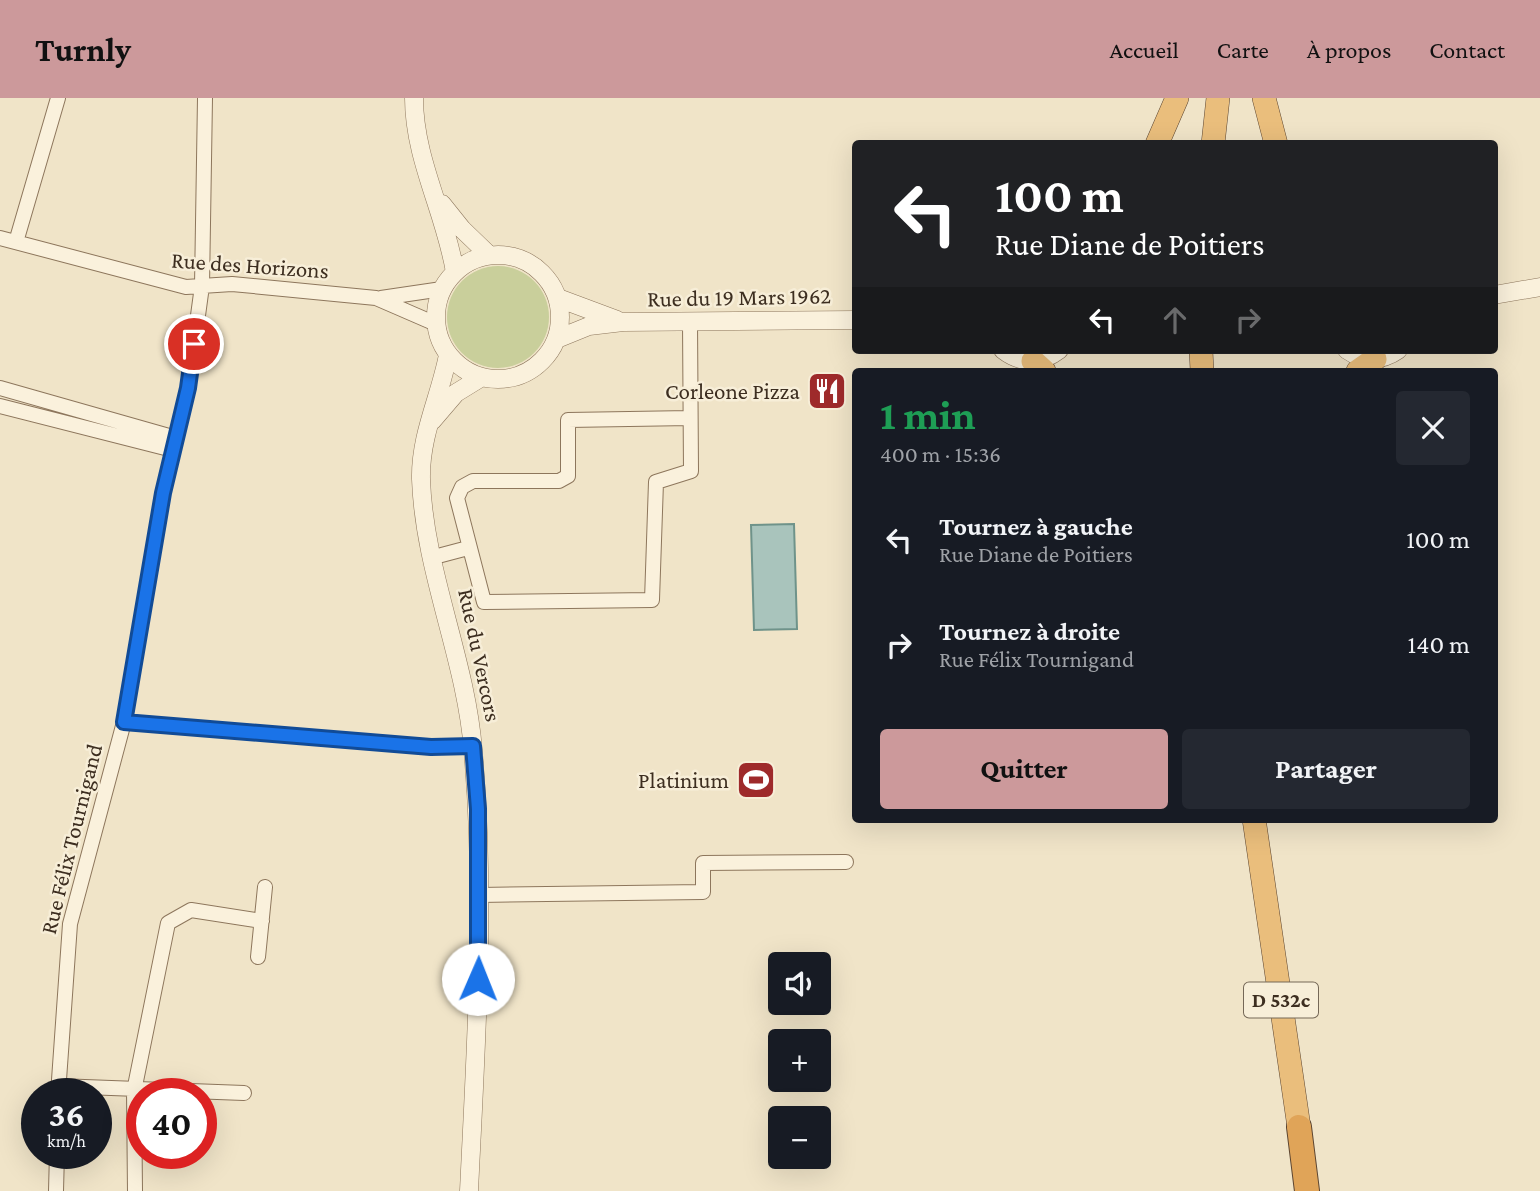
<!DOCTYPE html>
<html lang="fr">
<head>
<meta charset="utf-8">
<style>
  :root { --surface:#171b24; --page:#242831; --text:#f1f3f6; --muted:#9ea1a6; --accent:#cc999b }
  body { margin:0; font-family:"Crimson Pro",serif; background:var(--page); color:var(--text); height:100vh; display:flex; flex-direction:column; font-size:26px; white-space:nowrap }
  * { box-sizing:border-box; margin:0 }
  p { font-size:23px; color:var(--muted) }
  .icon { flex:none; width:38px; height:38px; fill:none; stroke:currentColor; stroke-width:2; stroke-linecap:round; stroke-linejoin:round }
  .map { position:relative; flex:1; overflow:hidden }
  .panel { position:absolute; left:852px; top:270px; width:646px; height:455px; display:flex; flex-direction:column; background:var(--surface); border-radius:7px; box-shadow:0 7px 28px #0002 }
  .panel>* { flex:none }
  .top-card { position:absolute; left:852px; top:42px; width:646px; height:214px; border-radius:7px; box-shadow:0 7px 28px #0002; background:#202124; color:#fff; overflow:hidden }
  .tools { position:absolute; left:768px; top:854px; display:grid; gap:14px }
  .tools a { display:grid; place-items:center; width:63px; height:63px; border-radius:7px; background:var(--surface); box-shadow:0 7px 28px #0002; font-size:35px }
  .speed { position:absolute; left:21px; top:980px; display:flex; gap:14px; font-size:35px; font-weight:700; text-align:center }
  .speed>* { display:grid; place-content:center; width:91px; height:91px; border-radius:50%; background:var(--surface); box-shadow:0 7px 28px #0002; line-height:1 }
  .speed small { font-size:18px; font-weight:400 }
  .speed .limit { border:10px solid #d22; background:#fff; color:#111 }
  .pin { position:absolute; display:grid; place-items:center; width:60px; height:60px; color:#fff; margin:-30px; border:4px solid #fff; border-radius:50%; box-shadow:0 2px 7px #0007 }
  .me { position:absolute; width:77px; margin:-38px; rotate:1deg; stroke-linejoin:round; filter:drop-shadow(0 0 5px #0008) }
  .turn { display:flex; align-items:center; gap:24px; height:147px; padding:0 28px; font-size:32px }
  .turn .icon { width:91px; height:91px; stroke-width:2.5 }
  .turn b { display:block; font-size:49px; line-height:60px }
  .lanes { display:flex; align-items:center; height:66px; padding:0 28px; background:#0003; justify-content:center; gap:35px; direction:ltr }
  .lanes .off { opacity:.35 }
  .round { display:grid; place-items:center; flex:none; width:74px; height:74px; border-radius:7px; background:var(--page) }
  .summary { display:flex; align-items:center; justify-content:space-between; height:119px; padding:0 28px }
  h1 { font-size:42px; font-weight:700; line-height:52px; color:#1e9e55 }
  .button { display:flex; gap:14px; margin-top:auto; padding:14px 28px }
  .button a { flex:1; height:80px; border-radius:7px; background:var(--accent); color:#111; font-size:28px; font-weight:700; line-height:80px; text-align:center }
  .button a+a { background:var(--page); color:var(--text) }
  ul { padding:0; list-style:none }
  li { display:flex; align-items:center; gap:21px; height:105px; padding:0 28px }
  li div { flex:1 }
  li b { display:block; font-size:26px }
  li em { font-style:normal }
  header { display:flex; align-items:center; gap:42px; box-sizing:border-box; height:98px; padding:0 35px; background:var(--accent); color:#111 }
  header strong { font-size:33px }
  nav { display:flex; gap:38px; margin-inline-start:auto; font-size:24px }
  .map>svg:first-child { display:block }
  .green { fill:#c9cf9b }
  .water { fill:#a9c4bc; stroke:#6f938a; stroke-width:2 }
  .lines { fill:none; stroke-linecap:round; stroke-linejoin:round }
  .minor-casing { stroke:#8d765c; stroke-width:16 }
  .tertiary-casing { stroke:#8d765c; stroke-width:19 }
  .trunk-casing { stroke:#5b4430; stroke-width:24 }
  .motorway-casing { stroke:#5b4430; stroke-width:26 }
  .minor { stroke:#faf1dc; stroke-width:14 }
  .tertiary { stroke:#faf1dc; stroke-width:18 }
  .trunk { stroke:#eabe7c; stroke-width:23 }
  .motorway { stroke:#e0a458; stroke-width:24 }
  .route-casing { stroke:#114b97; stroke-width:18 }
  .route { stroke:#1a73e8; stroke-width:12 }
  .labels { text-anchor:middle; stroke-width:5; stroke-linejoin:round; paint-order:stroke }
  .shield { fill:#f7eed8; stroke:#756857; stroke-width:2 }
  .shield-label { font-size:21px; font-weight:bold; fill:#3d2e20 }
  .street-label { font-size:23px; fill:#3d2e20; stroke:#f7eed8 }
  .poi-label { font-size:23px; fill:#3d2e20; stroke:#f7eed8; text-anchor:end }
</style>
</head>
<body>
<header>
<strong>Turnly</strong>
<nav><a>Accueil</a><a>Carte</a><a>À propos</a><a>Contact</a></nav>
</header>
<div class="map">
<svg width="1540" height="1093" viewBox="0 0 1540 1093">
  <rect width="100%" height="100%" fill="#f0e4c8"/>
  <path class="green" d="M447 219a51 51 0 1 1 102 0a51 51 0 1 1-102 0Z"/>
  <path class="water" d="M794 426 797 531 754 532 751 427Z"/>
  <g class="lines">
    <g class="minor-casing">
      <path id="minor" d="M0 140 186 189 232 186 376 200 436 226
        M16 144 58 0
        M381 200 442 191
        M0 290 176 340
        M0 308 173 352
        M690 320 568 322V378L559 383H473L462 389 457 400 484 504 652 502 656 384 691 373 690 224
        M434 459 468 450
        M124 624 431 649 473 648
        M479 797 703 794V765L846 764
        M258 859 265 789
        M58 988 244 995
        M58 996 70 826 124 624 163 395 188 291 202 188 205 0
        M56 1093 57 1055
        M135 1093 134 993 168 825 191 812 262 823"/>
    </g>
    <g class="tertiary-casing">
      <path id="tertiary" d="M414 0C414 61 445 114 455 174
        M442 106 462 131 489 157
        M436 219a62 62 0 1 1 124 0a62 62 0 1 1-124 0Z
        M1494 197 1540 189
        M558 200 617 222
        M557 241 589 228 623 224 856 222
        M1003 252C1021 266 1041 266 1059 252
        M1347 252C1363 263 1381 264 1398 252
        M448 257C440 299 420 337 421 381 424 473 466 561 473 652 486 799 476 946 469 1093
        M432 323 456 295 482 279"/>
    </g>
    <g class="trunk-casing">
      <path id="trunk" d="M1264 0 1276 46
        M1157 46 1177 0
        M1213 46 1218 0
        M1201 252 1202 273
        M1033 263 1044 273
        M1358 273 1375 261
        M1254 721 1299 1029"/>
    </g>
    <g class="motorway-casing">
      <path id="motorway" d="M1299 1029 1307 1093"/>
    </g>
    <use href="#minor" class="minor"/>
    <use href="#tertiary" class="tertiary"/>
    <use href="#trunk" class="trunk"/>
    <use href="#motorway" class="motorway"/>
  </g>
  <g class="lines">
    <g class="route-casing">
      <path id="route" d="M194 246 188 290 163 395 124 624 431 649 473 648 478 711V881"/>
    </g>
    <use href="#route" class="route"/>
  </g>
  <defs>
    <g id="restaurant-square" transform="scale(2.0125)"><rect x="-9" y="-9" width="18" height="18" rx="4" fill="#9e2a2b" stroke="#f7eed8"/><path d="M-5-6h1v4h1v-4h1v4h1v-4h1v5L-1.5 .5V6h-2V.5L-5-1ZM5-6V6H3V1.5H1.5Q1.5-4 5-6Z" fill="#fff"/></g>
    <g id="stadium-square" transform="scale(2.0125)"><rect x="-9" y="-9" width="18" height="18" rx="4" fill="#9e2a2b" stroke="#f7eed8"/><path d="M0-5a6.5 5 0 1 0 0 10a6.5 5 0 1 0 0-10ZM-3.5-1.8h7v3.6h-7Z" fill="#fff"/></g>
  </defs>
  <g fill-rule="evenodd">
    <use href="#restaurant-square" x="827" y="293"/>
    <use href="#stadium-square" x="756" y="682"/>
  </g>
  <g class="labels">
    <rect class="shield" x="1244" y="884.5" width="74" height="35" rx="5"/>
    <g class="shield-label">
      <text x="1281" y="909">D 532c</text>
    </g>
    <g class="street-label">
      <text transform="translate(250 167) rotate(4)" y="8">Rue des Horizons</text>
      <text transform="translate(739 199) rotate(-1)" y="8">Rue du 19 Mars 1962</text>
      <text transform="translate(480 557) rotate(78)" y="8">Rue du Vercors</text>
      <text transform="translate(71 741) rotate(-76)" y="8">Rue Félix Tournigand</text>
    </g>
    <g class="poi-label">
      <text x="800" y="301">Corleone Pizza</text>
      <text x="729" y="690">Platinium</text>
    </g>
  </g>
</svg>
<div class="tools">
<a><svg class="icon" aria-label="sound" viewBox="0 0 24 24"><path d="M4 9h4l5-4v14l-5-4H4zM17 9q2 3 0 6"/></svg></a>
<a>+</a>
<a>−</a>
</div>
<div class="speed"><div>36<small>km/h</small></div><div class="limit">40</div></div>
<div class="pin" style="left:194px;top:246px;background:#d93025"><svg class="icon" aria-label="arrive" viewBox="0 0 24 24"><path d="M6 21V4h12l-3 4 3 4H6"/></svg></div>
<svg class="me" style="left:478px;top:881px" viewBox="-20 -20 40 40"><circle r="19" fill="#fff"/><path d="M0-13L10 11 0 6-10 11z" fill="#1a73e8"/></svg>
<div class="top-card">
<div class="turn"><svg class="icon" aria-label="left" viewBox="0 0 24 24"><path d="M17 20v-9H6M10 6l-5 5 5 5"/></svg><div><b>100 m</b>Rue Diane de Poitiers</div></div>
<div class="lanes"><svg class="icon" aria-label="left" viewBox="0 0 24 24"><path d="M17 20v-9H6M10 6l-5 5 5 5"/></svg><svg class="icon off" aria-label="ahead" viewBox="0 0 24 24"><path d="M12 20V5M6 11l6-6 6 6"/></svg><svg class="icon off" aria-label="right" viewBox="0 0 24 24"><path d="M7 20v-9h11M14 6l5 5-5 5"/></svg></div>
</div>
<section class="panel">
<div class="summary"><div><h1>1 min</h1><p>400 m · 15:36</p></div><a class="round"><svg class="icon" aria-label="close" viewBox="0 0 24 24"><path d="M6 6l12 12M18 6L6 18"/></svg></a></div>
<ul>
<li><svg class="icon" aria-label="left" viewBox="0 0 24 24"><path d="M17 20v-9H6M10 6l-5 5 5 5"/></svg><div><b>Tournez à gauche</b><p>Rue Diane de Poitiers</p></div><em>100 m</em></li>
<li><svg class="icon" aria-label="right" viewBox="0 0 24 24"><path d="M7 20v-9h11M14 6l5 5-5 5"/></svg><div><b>Tournez à droite</b><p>Rue Félix Tournigand</p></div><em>140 m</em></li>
</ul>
<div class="button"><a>Quitter</a><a>Partager</a></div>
</section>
</div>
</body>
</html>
